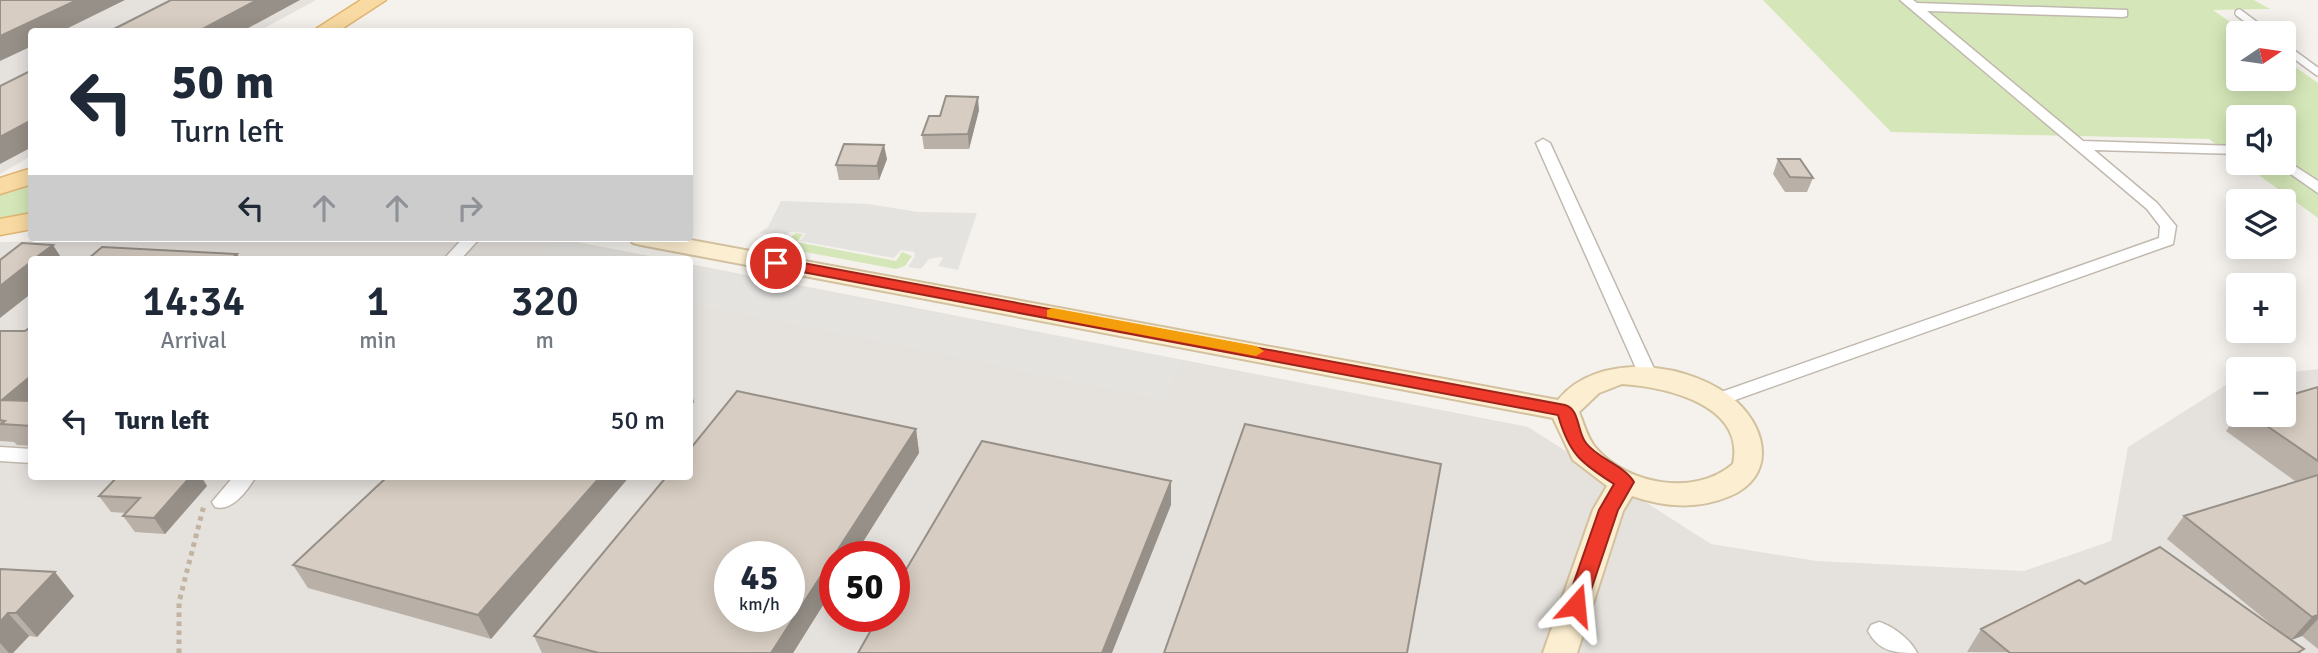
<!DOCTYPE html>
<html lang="en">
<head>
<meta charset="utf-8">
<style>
  :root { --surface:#fff; --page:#f6f6f7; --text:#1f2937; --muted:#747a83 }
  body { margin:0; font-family:Signika,sans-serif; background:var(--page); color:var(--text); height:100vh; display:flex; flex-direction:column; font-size:26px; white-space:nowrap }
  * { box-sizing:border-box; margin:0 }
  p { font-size:23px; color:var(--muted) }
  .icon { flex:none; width:38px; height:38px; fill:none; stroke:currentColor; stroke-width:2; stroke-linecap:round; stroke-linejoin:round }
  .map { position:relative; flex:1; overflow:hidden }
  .side { position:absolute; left:28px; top:256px; width:665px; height:224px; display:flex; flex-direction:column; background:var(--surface); border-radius:7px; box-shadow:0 4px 18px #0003 }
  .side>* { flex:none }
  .top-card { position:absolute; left:28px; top:28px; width:665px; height:214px; border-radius:7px; box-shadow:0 4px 18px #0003; background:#fff; color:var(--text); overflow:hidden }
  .needle { width:46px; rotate:77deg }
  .controls { position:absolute; left:2226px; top:21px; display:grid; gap:14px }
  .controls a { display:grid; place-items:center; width:70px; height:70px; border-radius:7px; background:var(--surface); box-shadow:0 4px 18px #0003; font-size:35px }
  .speed { position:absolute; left:714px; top:541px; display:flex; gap:14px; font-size:35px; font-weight:700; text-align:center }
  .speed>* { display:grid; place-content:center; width:91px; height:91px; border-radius:50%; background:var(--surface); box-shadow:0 4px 18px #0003; line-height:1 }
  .speed small { font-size:18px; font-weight:400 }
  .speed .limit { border:10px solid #d22; background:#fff; color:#111 }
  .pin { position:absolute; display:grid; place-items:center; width:60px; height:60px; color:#fff; margin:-30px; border:4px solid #fff; border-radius:50%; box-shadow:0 2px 7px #0007 }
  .me { position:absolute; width:77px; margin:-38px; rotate:18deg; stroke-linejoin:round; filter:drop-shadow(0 0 5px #0008) }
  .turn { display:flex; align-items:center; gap:24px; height:147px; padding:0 28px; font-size:32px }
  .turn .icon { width:91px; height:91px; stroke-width:2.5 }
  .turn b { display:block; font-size:49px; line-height:60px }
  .lanes { display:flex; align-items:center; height:66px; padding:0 28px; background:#0003; justify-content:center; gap:35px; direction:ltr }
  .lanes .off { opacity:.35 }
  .eta { display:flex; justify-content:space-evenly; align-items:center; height:119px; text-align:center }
  .eta b { font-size:42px; font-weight:600; line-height:49px }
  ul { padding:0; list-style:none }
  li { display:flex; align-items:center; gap:21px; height:91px; padding:0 28px }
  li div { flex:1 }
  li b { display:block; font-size:26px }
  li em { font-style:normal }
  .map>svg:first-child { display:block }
  .industrial { fill:#e5e1dd; fill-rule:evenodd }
  .green { fill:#d5e7b8 }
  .parking { fill:#e5e3e0 }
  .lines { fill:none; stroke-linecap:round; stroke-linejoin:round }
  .service-casing { stroke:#c1b9af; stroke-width:10 }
  .minor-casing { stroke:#c1b9af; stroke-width:3 }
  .secondary-casing { stroke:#d2c19f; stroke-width:4 }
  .primary-casing { stroke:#dfb571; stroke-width:3 }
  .path { stroke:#c2b4a1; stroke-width:5; stroke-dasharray:4.5 4.5; stroke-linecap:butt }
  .service { stroke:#fff; stroke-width:7 }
  .minor { fill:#fff; fill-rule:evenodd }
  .secondary { fill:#fceed0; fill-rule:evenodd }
  .primary { fill:#f9daa2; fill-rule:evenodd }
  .wall { fill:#b9b0a7 }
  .shaded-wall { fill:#969088 }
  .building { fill:#d7cdc2; stroke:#969088; stroke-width:2; fill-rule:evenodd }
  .route { fill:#ef392a; stroke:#9b251b; stroke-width:2 }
  .slow { fill:#f59e0b }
</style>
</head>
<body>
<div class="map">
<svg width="2318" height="653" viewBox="0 0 2318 653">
  <rect width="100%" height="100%" fill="#f5f2ed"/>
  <path class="industrial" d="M0 0H316L259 31 32 32 31 156 0 174Z
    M249 238H557L665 259H32V476H690V264L1528 427 1711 544 1816 561 2024 571 2111 541 2128 447 2237 378 2238 415H2284V373L2318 369V653H0V242ZM730 556H789V616H730ZM835 556H894V616H835Z"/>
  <path class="green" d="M1763 0H2254L2270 9 2213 10 2246 33H2238V79H2284V59L2318 83V218L2242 163H2284V117H2238V160L2209 139 1891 132Z
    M31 183V214L0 219V194Z
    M796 233 803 234 797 242 896 261 902 252 912 256 905 266 896 269 784 248 782 244Z"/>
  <path class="parking" d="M781 201 869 204 918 212 977 213 958 270 938 266 943 258 939 257 929 259 921 269 908 267 915 256 914 252 901 250 894 258 800 241 806 233 790 232 786 236 759 233 768 227Z
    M557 244 578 245 650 259H539Z
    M690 267 1182 360 1164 400 690 303Z"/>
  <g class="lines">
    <g class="service-casing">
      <path id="service" d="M2239 13 2266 33
        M2284 47 2318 72"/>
    </g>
    <g class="minor-casing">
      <path id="minor" d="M1900 0H1913L1917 3 2127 10V16L2123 17 1927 11 2083 141 2238 146V154L2094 150 2157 203 2176 226 2173 244 1721 405H1707L1705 401 1707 397 2159 238 2160 226 2147 209Z
        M1543 139 1550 143 1657 375 1654 379H1642L1639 375 1536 143Z
        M2284 159 2318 181V193L2279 166 2277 163H2284Z
        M463 238H480L461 259H444Z
        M0 447 32 449V463L0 461Z
        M234 476H256C248 490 232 512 215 507L212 502Z
        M1879 622C1893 626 1911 640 1917 653 1896 653 1879 652 1868 631L1871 625Z"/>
    </g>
    <g class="secondary-casing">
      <path id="secondary" d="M629 238H680L1558 400C1598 350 1693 362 1737 402 1768 431 1775 477 1730 496 1697 510 1665 507 1632 496L1623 511 1577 653H1543L1593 510 1607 486 1573 460 1553 418 641 245 633 243ZM1622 384C1665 387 1746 404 1733 464 1695 497 1627 485 1595 447 1587 437 1584 424 1579 412L1599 393Z"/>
    </g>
    <g class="primary-casing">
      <path id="primary" d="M361 0H386L337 32H311Z
        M32 168V184L0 194V178Z
        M32 213V229L0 235V219Z"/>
    </g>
    <path class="path" d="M179 653V602L204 505"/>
    <use href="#service" class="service"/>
    <use href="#minor" class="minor"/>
    <use href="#secondary" class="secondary"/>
    <use href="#primary" class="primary"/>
  </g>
  <path class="wall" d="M979 110 969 149H924L922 135 940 116Z
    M887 159 879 180H839L836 165Z
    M1778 159 1813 178 1807 192H1785L1773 174Z
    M32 326V446L17 445 14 442 0 441V331H25Z
    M2318 387V649L2302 636 2291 640 2301 653 1967 652 1981 629 2085 584 2290 640 2167 539 2184 516 2295 481 2226 431 2238 414V415H2284Z
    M916 429 919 453 854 556H835V586L793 653H542L534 636Z
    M388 476H630L491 639 308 588 293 565Z
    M207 486 165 534 135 532 123 516 127 513 111 512 99 496Z
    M0 569 74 596 37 637 29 636 13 653H0Z"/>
  <path class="shaded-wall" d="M77 0H125L60 32H32V46L0 61V36Z
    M257 0H300L241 32H197Z
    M978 97 979 110 969 149 968 134Z
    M32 120V147L0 164V137Z
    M884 145 887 159 879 180 877 166Z
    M53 245 62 259H34Z
    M237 254 240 259H231Z
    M32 261V293L0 318V286Z
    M32 375V410L2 400Z
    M690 387 694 402 690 407Z
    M916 429 919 453 854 556H835V586L793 653H771Z
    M191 476H201L207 486 165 534 154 518Z
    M601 476H630L491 639 478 615Z
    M1171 481V505L1112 653H1102Z
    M55 572 74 596 37 637 16 613Z
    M8 613 29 636 13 653H9L0 643V622Z
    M2318 615V619L2302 636 2291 640 2312 617Z"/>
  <path class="building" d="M0 0H77L0 36Z
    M171 0H257L197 32H108Z
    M32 70V120L0 137V86Z
    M946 96 978 97 968 134 922 135 929 116H940Z
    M844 144 884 145 877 166 836 165Z
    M1778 159H1800L1813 178 1790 177Z
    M22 243 53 245 34 259H32V261L0 286V260Z
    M102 247 237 254 231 259H88Z
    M32 326V375L2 400 32 401V426L1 424 5 421 0 420V331H25Z
    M2318 387V461L2251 415H2284V397Z
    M737 391 916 429 771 653H599L534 636 667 476H690V449ZM730 556H789V616H730Z
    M1245 424 1441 464 1407 653H1164Z
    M982 441 1171 481 1102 653H858L879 616H894V590Z
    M2318 475V615L2312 617 2184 516Z
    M118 476H191L154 518 123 516 140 498 99 496Z
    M388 476H601L478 615 293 565Z
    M2160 547 2304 649 2297 653H2010L1981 629 2079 580 2085 584Z
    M0 569 55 572 16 613H8L0 622Z"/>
  <path class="route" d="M776 258 1565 405C1580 409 1577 432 1586 443 1598 459 1624 465 1634 482L1618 510 1586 605 1584 611H1569L1566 605 1599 510 1614 484C1581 463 1569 454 1558 415L771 266 769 263Z"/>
  <path class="slow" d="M1053 308 1256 346 1264 351 1256 356 1047 317V310Z"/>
</svg>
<div class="controls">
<a><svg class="needle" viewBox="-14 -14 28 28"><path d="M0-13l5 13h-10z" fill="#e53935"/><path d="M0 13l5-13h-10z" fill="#747a83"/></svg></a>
<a><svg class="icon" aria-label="sound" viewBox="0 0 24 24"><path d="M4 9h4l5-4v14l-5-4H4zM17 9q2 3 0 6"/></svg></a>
<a><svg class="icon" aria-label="layers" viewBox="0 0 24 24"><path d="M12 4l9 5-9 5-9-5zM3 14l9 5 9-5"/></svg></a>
<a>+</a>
<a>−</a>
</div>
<div class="speed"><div>45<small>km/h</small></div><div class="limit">50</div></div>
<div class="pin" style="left:776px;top:263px;background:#d93025"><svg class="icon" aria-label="arrive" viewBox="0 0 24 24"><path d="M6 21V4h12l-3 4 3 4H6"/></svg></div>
<svg class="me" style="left:1576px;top:605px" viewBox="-20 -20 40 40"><path d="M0-17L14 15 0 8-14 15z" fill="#ef392a" stroke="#fff" stroke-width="4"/></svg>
<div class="top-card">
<div class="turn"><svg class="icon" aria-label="left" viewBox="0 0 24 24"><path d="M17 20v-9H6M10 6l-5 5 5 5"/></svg><div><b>50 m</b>Turn left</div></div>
<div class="lanes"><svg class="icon" aria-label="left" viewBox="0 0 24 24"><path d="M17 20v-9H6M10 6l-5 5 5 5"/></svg><svg class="icon off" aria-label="ahead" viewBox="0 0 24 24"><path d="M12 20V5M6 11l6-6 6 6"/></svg><svg class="icon off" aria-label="ahead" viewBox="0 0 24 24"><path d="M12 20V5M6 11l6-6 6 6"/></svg><svg class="icon off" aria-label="right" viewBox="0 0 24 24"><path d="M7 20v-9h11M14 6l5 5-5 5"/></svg></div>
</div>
<section class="side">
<div class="eta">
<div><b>14:34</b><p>Arrival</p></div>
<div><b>1</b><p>min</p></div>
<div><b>320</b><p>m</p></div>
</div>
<ul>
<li><svg class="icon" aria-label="left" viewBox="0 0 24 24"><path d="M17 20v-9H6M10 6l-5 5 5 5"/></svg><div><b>Turn left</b></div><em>50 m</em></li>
</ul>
</section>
</div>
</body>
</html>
